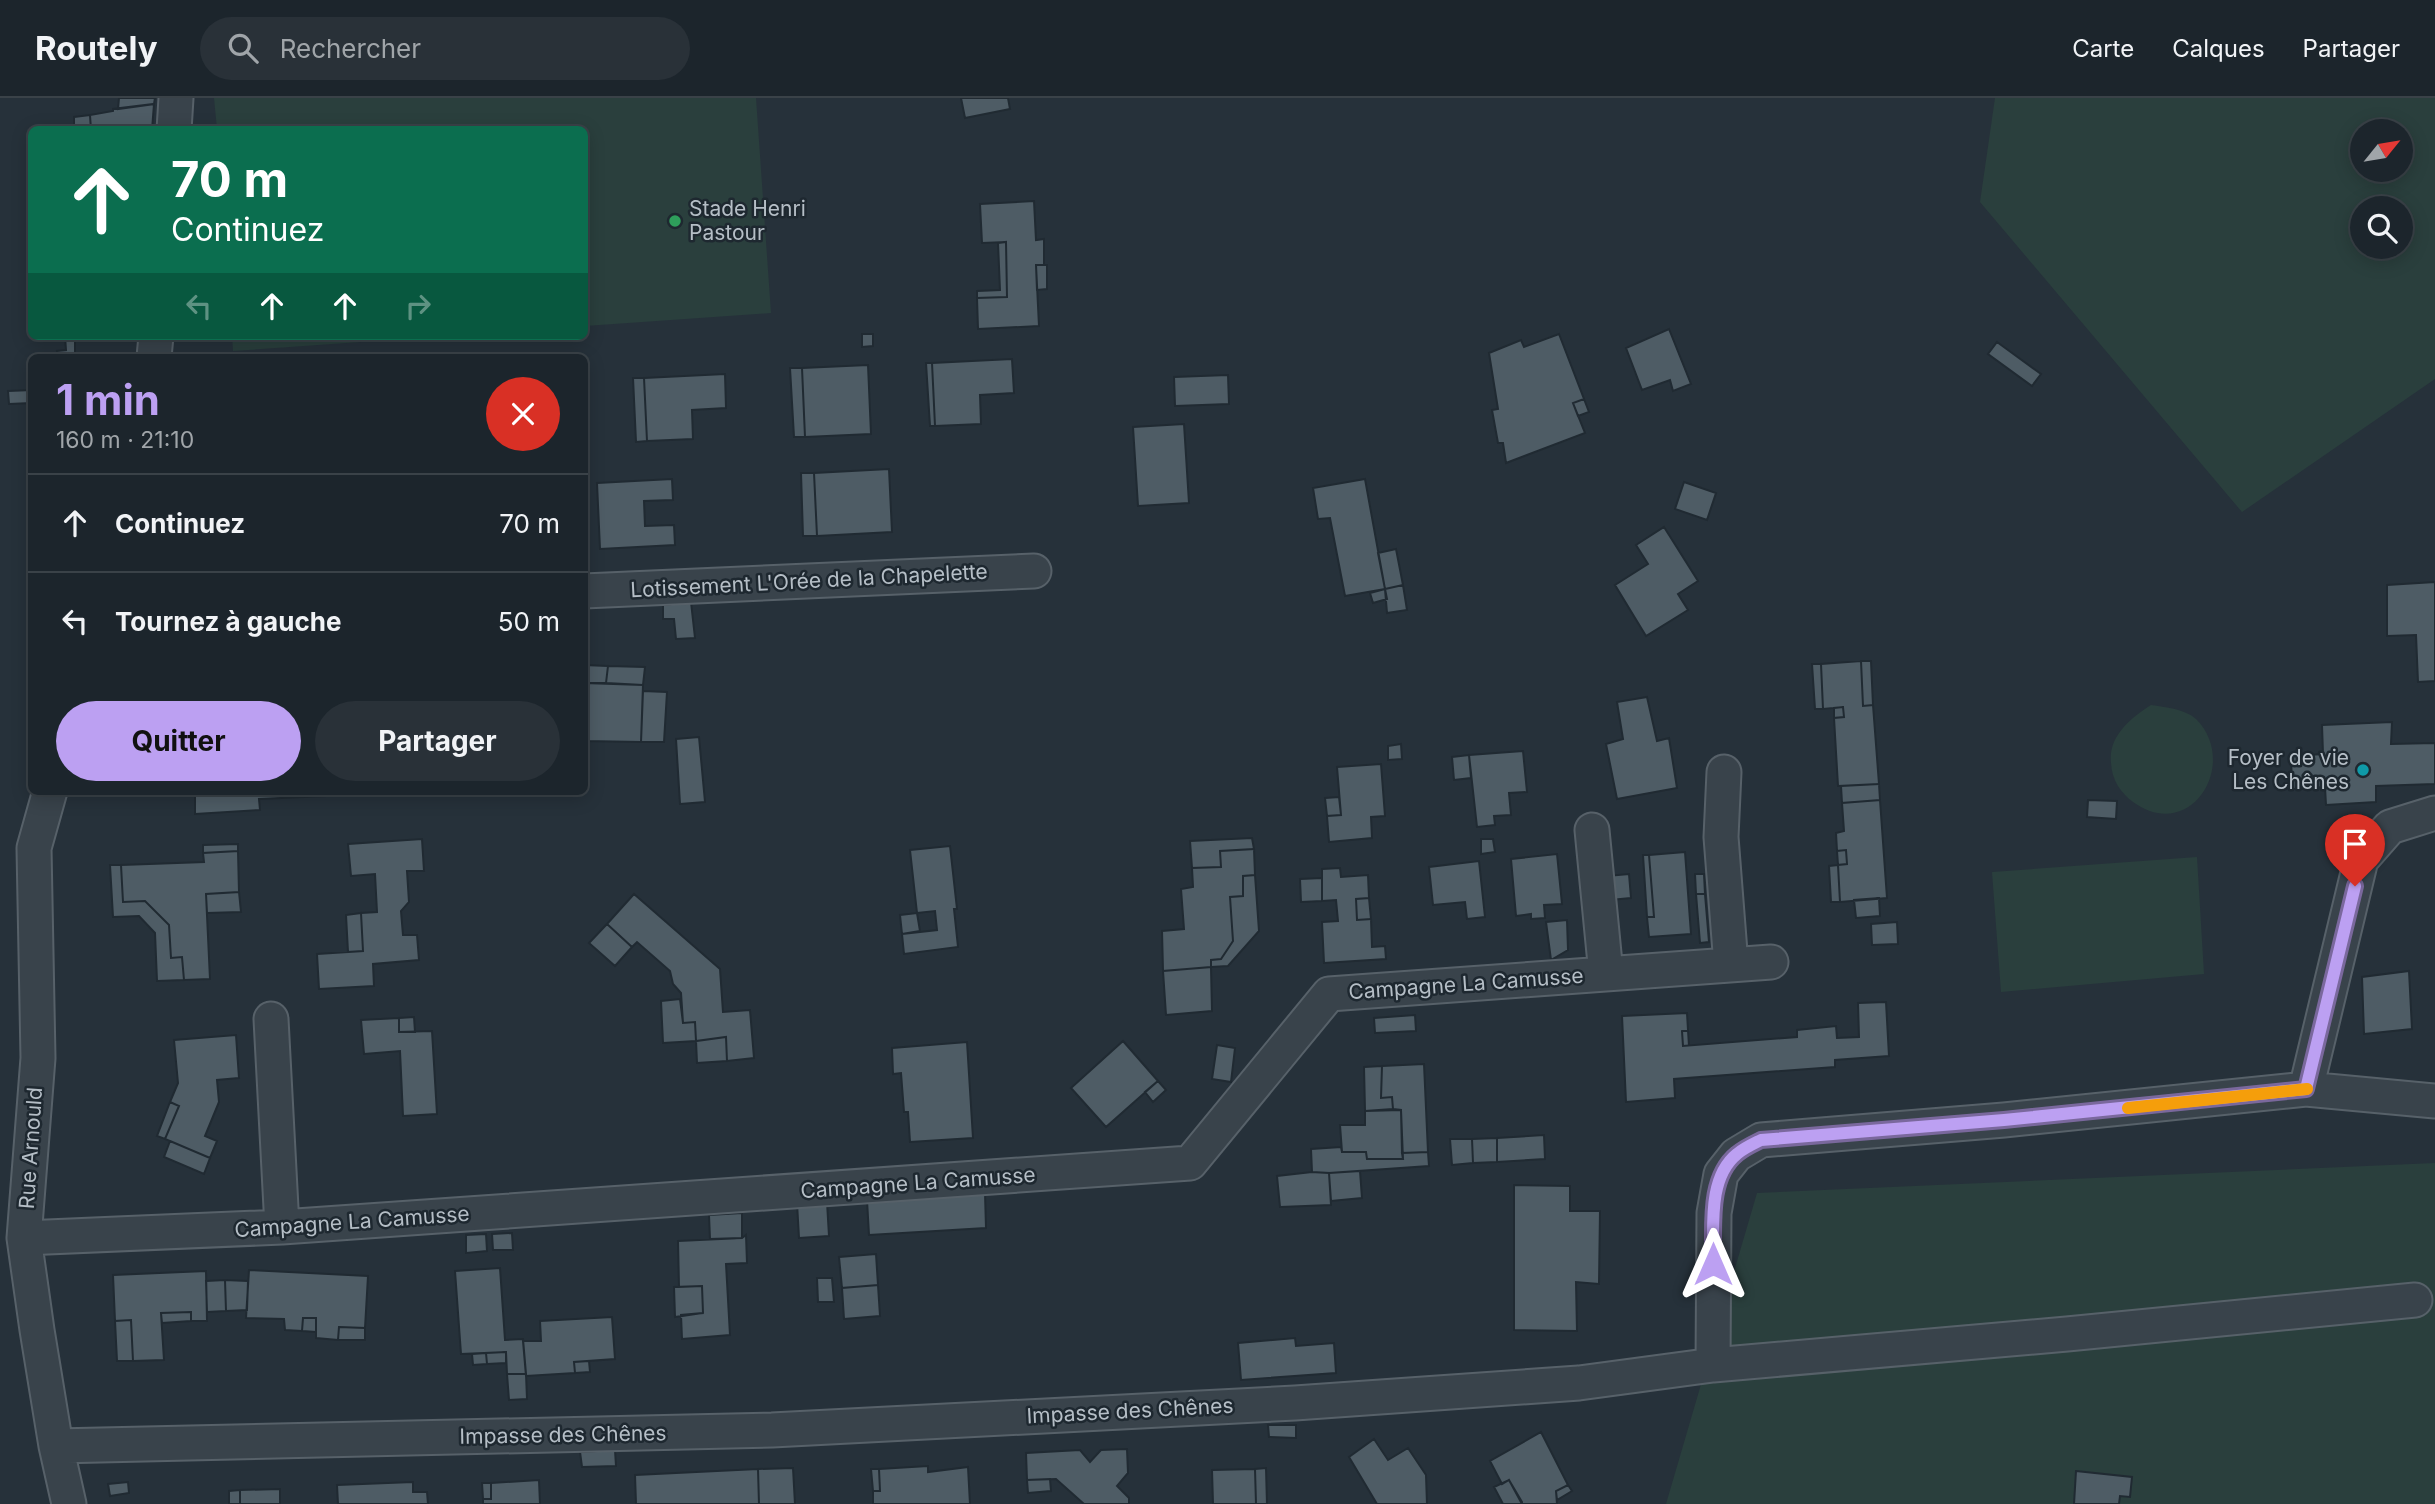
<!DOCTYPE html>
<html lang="fr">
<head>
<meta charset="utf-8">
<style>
  :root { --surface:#1c252c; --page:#293138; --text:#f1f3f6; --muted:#a0a5a9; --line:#3a4248; --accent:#bca0f2 }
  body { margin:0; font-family:Inter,sans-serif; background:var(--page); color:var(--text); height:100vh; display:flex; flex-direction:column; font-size:26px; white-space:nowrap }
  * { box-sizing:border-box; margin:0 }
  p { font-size:23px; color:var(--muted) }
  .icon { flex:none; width:38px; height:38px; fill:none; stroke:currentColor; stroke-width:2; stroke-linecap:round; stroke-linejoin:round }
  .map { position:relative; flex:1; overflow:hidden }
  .sheet { position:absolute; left:28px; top:256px; width:560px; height:441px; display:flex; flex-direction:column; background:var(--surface); border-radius:10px; box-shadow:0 4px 18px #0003,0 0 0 2px var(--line) }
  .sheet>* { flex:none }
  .hud { position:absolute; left:28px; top:28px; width:560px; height:214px; border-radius:10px; box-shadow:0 4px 18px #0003,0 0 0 2px var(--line); background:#0b6e4f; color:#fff; overflow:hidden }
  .needle { width:46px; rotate:60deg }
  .fabs { position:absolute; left:2350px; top:21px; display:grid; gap:14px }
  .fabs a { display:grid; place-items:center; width:63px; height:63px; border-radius:50%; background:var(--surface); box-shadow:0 4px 18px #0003,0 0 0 2px var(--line); font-size:35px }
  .pin { position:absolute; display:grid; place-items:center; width:60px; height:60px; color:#fff; margin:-72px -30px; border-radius:50% 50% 50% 0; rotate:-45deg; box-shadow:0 0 7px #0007 }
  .pin .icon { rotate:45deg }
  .me { position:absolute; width:77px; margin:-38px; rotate:0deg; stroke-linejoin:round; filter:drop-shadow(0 0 5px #0008) }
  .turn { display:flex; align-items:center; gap:24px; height:147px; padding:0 28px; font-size:32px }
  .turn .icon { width:91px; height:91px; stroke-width:2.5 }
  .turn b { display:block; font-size:49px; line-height:60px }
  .lanes { display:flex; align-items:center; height:66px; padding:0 28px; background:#0003; justify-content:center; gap:35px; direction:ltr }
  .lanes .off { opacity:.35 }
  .round { display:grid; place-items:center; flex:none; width:74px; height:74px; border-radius:37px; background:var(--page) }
  .summary { display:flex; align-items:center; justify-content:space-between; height:119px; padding:0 28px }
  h1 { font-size:42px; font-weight:700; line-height:52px; color:var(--accent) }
  .button { display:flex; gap:14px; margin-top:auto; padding:14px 28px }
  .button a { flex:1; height:80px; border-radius:42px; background:var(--accent); color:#111; font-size:28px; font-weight:700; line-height:80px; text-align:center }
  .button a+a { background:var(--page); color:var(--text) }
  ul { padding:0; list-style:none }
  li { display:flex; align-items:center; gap:21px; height:98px; padding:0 28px; border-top:2px solid var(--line) }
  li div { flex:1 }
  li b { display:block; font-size:26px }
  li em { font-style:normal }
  header { display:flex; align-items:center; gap:42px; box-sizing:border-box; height:98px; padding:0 35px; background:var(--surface); border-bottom:2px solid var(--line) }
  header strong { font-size:33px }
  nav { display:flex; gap:38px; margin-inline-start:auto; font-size:24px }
  .search { width:490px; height:63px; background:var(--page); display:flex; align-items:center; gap:18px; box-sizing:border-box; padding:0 24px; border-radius:38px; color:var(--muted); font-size:26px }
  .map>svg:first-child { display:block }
  .green { fill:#2a3f3d; fill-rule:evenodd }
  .building { fill:#4e5c65; stroke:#202a32; stroke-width:2 }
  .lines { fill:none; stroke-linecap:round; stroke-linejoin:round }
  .minor-casing { stroke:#576169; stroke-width:37 }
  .minor { stroke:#39434b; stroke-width:33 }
  .route-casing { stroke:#7a689d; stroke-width:18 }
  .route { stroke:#bca0f2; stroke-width:12 }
  .slow { stroke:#f59e0b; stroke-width:12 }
  .leisure-dot { fill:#2e9e5b; stroke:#1e2830; stroke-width:2.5 }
  .culture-dot { fill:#0f9aa8; stroke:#1e2830; stroke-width:2.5 }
  .labels { text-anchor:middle; stroke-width:5; stroke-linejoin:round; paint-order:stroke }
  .poi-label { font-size:21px; fill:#b5bec6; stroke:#1e2830; text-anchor:start }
  .street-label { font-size:21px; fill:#b5bec6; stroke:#1e2830 }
</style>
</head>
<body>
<header>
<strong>Routely</strong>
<div class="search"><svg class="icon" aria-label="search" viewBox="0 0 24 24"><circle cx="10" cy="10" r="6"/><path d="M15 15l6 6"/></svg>Rechercher</div>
<nav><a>Carte</a><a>Calques</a><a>Partager</a></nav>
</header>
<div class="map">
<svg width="2435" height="1406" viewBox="0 0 2435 1406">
  <rect width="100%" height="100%" fill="#26313a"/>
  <path class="green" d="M214 0H756L771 215 585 228 584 32 217 31Z
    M1995 0H2435V281L2242 414 1980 104ZM2362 33H2401V72H2362ZM2362 110H2401V149H2362Z
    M232 238H446L233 253Z
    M2151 607C2165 609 2185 611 2196 621 2240 665 2191 746 2133 704 2120 694 2112 682 2111 665 2108 638 2131 620 2151 607Z
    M2197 759 2204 876 2001 894 1992 774Z
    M2435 1065V1406H1666L1757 1095Z"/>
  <path class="building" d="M119 0H155L154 6 118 11Z
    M961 0H1008L1010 11 965 20Z
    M154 6 152 32H91L90 17 113 13V11Z
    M90 17 91 32H74V19Z
    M1034 103 1036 142 1044 141V167H1036L1039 228 978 231 977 200 1007 199 1006 144 982 145 980 106Z
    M1006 144 1007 199 977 200V193L1000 192 998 145Z
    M1036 167H1047V191L1037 192Z
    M1669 231 1691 286 1673 293 1670 282 1642 292 1626 250Z
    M862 236H873V248L862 249Z
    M1559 236 1584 301 1573 305 1585 335 1506 365 1503 345H1498L1492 312 1498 311 1489 255 1521 242 1524 249Z
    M65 238H78L79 242H75V259H58L57 253 66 252Z
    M1997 244 2041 276 2032 288 1988 256Z
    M1012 261 1014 295 980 297 981 326 935 328 932 265Z
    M926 265H932L935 328H930Z
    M868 267 871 336 805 339 802 270Z
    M790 270H802L805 339H794Z
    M725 276 726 310 692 312 693 341 647 343 644 280Z
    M1228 277 1229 306 1175 308 1174 279Z
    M633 280H644L647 343 636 344Z
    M32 292V305L9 306 8 293Z
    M1584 301 1589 314 1578 318 1573 305Z
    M1184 326 1189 405 1138 408 1133 329Z
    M889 371 892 434 817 438 814 375Z
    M801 375H814L817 438H803Z
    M672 381 673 402 644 403 645 428 674 427 675 447 600 451 597 385Z
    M1365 381 1385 491 1345 498 1330 420 1318 421 1313 390Z
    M1684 384 1716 395 1707 422 1675 411Z
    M1664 429 1698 483 1678 496 1688 512 1646 538 1615 487 1648 466 1636 447Z
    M1396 451 1403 487 1385 491 1378 455Z
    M2435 484V583L2418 584 2416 537 2387 538V487Z
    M1403 487 1407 512 1387 515 1385 491Z
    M1385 491 1387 501 1373 505 1370 495Z
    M691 504 695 540 676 541 674 521H663V507Z
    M1861 563 1863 608 1873 607 1879 686 1838 688 1834 620 1844 619 1843 609 1823 611 1821 566Z
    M1861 563H1871L1873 607 1863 608Z
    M1812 566H1821L1823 611H1815Z
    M584 567 608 568 606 585H584Z
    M608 568 645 569 643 587 606 585Z
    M584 585 643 587 641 644 584 643Z
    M643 593 667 594 664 644H641Z
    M1647 599 1657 643 1669 640 1677 690 1617 701 1606 646 1623 641 1617 604Z
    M1843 609 1844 619 1834 620V610Z
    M2392 624 2391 646 2435 645V686L2376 688V704L2326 707 2325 689 2292 691 2291 658 2323 656 2322 627Z
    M699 639 705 704 680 706 676 641Z
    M1401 646 1402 661 1388 662V648Z
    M1523 653 1527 694 1509 695 1511 717 1494 718 1495 727 1477 729 1469 657Z
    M1469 657 1471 680 1454 682 1452 659Z
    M1381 666 1385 718 1371 719 1372 740 1329 744 1327 718 1341 717 1337 669Z
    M1879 686 1880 702 1842 705 1841 688Z
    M195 693H325V698L259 701 260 712 195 716Z
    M1339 699 1341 717 1327 718 1325 700Z
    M1880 702 1887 800 1840 804 1838 767 1847 766 1846 752 1837 753 1836 735 1844 733 1842 705Z
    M2088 702 2117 703 2116 721 2087 719Z
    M1252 740 1254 751 1220 753 1221 769 1192 770 1190 743Z
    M422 741 424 773H407L409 804 401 813 403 837H417L419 862 373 866 374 888 319 891 317 856 363 853 361 815 377 814 375 776 351 778 348 746Z
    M1481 741H1493L1495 754 1481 756Z
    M238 746V753L203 755V747Z
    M950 748 957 811H954L958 849 904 856 902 836 937 832 935 813 917 815 910 752Z
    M1254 751 1255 777 1243 778V798L1230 799 1233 843 1221 861 1211 862V869L1163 873 1162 833 1184 831 1181 791 1193 789 1192 770 1221 769 1220 753Z
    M1846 752 1847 766 1838 767 1837 753Z
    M238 753 239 794 206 796 210 881 184 882 182 859 171 860 169 827 145 803 123 804 121 767 204 764 203 755Z
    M1685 754 1691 836 1649 839 1647 819H1654L1649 757Z
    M1557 756 1562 806 1544 807 1545 820 1531 821V816L1516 818 1511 761Z
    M1643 757H1649L1654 819H1647Z
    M1479 763 1485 819 1467 821 1465 804 1433 807 1429 769Z
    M110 767H121L123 804 145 803 169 827 171 860 182 859 184 882 157 883 155 835 139 818 113 819Z
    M1838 767 1840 804H1831L1829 768Z
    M1340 770 1341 779 1368 777 1369 800 1356 801 1357 822 1371 821 1372 849 1385 848 1386 861 1324 865 1322 824 1338 823 1336 802 1322 803V771Z
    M1629 776 1631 800 1610 802 1607 778Z
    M1695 776H1704L1705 796H1696Z
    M1255 777 1259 833 1228 868 1211 869V862L1221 861 1233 843 1230 799 1243 798V778Z
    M1322 780V803L1301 804 1300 781Z
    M239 794 241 814 207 815 206 796Z
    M634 796 720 871 723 914 750 912 754 960 727 963 726 939 696 943 695 924 683 925 681 895 673 886 670 873 637 844 632 849 607 826Z
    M1696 796H1705L1709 844 1700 845Z
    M1369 800 1371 821 1357 822 1356 801Z
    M1879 800 1880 818 1856 820 1854 802Z
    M361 815 363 853 348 854 346 817Z
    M917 815 920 833 902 836 900 817Z
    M1567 822 1568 852 1551 862 1546 824Z
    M1897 824 1898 846 1872 847 1871 826Z
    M607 826 632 849 615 868 589 845Z
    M1211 869 1212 913 1166 917 1163 873Z
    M2409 873 2412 931 2364 936 2362 879Z
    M680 901 683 925 695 924 696 943 663 945 661 903Z
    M1886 904 1889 958 1835 962V969L1674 981 1675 1000 1626 1004 1622 918 1687 915 1688 932 1682 933 1683 948 1797 939V932L1836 928 1837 940 1859 939 1858 905Z
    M1415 917 1416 933 1375 935 1374 920Z
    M414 919 415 934H399V920Z
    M399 920V934L432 933 437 1016 403 1018 400 953 364 956 361 922Z
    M1688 932 1689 948H1683L1682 933Z
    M236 937 239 980 217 982 219 1004 205 1038 217 1043 210 1060 165 1041 179 1008 170 1004 178 985 174 942Z
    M726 939 727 963 697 965 696 943Z
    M1123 943 1158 983 1106 1029 1071 990Z
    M967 944 973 1040 910 1044 908 1014H904L901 975 893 976 892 950Z
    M1217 947 1235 950 1231 984 1212 981Z
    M1424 966 1428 1054 1402 1055 1401 1012 1393 1011 1392 999 1381 1000 1382 968Z
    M1382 968 1381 1000 1392 999 1393 1011 1365 1013 1364 969Z
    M1158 983 1166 992 1153 1004 1145 994Z
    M170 1004 179 1008 165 1041 157 1038Z
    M1401 1012 1403 1061H1367L1366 1054H1342L1340 1027H1365V1013Z
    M1544 1037 1545 1061 1497 1064V1040Z
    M1497 1040V1064L1473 1065 1472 1041Z
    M1450 1041H1472L1473 1065 1452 1067Z
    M170 1043 210 1060 204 1076 164 1059Z
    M1341 1049 1342 1054H1366L1367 1061H1403L1402 1055 1428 1054 1429 1068 1329 1075 1312 1074 1311 1051Z
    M1360 1073 1362 1100 1331 1103 1329 1075Z
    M1312 1074 1329 1075 1331 1107 1280 1109 1277 1078Z
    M1514 1087 1570 1088V1113H1600L1599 1186 1576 1184 1577 1233 1514 1232Z
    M985 1095 986 1130 869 1137 867 1102Z
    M827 1104 829 1138 799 1140 797 1105Z
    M742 1115V1140L710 1141 709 1117Z
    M512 1135 513 1152H493L492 1136Z
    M486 1136 487 1153 466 1155V1137Z
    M746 1137 747 1165 726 1166 730 1237 682 1241 681 1217 703 1215 702 1188 679 1189 678 1143 742 1140Z
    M876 1156 878 1187 842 1190 839 1159Z
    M500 1170 505 1242 523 1241 526 1276H507L506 1254 461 1256 455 1173Z
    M249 1172 368 1178 365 1230 339 1229 338 1242 316 1240V1220H303L302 1233 285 1232 284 1221 246 1220Z
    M206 1173 207 1223H191V1214L161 1215 164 1262 133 1263 131 1222 115 1223 113 1177Z
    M817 1180H832L834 1204H818Z
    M225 1182 226 1213 207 1214 206 1183Z
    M225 1182 248 1183 247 1212 226 1213Z
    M878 1187 880 1218 844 1221 842 1190Z
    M702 1188 703 1215 675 1219 674 1189Z
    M191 1214V1223L162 1225 161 1215Z
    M612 1219 615 1261 574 1264 575 1275 526 1278 523 1243H541L540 1223Z
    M303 1220H316V1234L302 1233Z
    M131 1222 133 1263H117L115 1223Z
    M339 1229 365 1230V1242H338Z
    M1295 1240 1296 1248 1334 1245 1336 1275 1241 1282 1238 1245Z
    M506 1254V1265L487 1266 486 1255Z
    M486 1255 487 1266 473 1267 472 1256Z
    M589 1263 590 1274 575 1275 574 1264Z
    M507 1276H526L527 1301 509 1302Z
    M1268 1327H1296V1340L1269 1339Z
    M1541 1334 1568 1387 1556 1393 1557 1406H1522L1509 1382 1502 1386 1490 1363Z
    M1374 1341 1388 1362 1408 1350 1426 1377 1427 1406H1377L1349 1359Z
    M1127 1351 1128 1375 1117 1388 1129 1400V1406H1084L1056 1381 1027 1382 1026 1355 1080 1352 1090 1364 1101 1352Z
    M615 1352 616 1368 582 1369 580 1354Z
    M928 1368V1374L968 1369 970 1406H873V1393H880L879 1371Z
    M793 1370 795 1406H759L758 1371Z
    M1266 1370 1267 1406H1256L1255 1371Z
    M758 1371 759 1406H636L635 1377Z
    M871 1371H879L880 1393H873Z
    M1255 1371 1256 1406H1213L1212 1372Z
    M2076 1373 2132 1379 2130 1399 2120 1398 2119 1406H2074Z
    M1050 1381 1051 1393 1028 1395 1027 1382Z
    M539 1382 540 1406H483V1401H491V1385Z
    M1509 1382 1522 1404V1406H1503L1494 1389Z
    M128 1384 129 1395 110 1398 108 1386Z
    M413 1384V1394H427L428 1406H338L337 1387Z
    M482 1385H491V1401H483Z
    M1568 1387 1572 1393 1557 1402 1556 1393Z
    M280 1391V1406H240V1392Z
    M240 1392V1406H229V1393Z"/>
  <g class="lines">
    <g class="minor-casing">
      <path id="minor" d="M174 32 176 0
        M154 259 156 238
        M584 493 1034 473
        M1724 674 1721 739 1731 867
        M50 693 34 750 38 960 24 1140 37 1232 56 1348 69 1406
        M1592 732 1606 876
        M271 921 282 1129
        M2306 991 2361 762 2390 729 2435 715
        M24 1140 282 1129 1190 1065 1329 896 1771 864
        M1713 1267 2067 1236 2415 1202
        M56 1348 772 1332 1295 1305 1579 1285 1713 1267 1714 1115 1721 1076 1736 1057 1761 1042 2004 1022 2306 991 2435 1003"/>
    </g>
    <use href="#minor" class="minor"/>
  </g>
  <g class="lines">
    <g class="route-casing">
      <path id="route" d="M1713 1166C1714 1131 1707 1080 1737 1056 1744 1050 1753 1046 1761 1042L2004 1022 2306 991 2355 788"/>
    </g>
    <use href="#route" class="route"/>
    <path class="slow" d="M2128 1010 2307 991"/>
  </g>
  <circle class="leisure-dot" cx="675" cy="123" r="7"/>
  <circle class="culture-dot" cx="2363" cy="672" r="7"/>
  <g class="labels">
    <g class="poi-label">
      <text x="689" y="118">Stade Henri<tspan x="689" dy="24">Pastour</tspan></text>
      <text x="2349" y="667" text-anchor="end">Foyer de vie<tspan x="2349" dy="24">Les Chênes</tspan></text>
    </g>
    <g class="street-label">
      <text transform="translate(809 483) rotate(-3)" y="7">Lotissement L'Orée de la Chapelette</text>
      <text transform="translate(1466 886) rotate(-4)" y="7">Campagne La Camusse</text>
      <text transform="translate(31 1050) rotate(-86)" y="7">Rue Arnould</text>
      <text transform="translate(918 1085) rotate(-4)" y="7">Campagne La Camusse</text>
      <text transform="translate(352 1124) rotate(-4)" y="7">Campagne La Camusse</text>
      <text transform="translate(1130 1313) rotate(-3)" y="7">Impasse des Chênes</text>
      <text transform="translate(563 1337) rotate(-1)" y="7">Impasse des Chênes</text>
    </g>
  </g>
</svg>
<div class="fabs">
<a><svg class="needle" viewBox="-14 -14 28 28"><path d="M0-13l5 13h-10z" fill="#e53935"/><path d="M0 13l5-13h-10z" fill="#a0a5a9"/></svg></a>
<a><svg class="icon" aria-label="search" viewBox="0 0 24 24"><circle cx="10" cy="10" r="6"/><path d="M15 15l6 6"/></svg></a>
</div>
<div class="pin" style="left:2355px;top:788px;background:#d93025"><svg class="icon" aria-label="arrive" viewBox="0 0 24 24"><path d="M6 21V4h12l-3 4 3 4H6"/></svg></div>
<svg class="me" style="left:1713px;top:1166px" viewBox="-20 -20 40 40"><path d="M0-17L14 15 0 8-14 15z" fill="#bca0f2" stroke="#fff" stroke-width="4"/></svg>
<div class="hud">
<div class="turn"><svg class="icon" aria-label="ahead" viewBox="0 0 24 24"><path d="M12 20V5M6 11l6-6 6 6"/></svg><div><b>70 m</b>Continuez</div></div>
<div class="lanes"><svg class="icon off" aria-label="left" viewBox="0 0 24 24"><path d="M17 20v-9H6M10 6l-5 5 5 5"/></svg><svg class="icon" aria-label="ahead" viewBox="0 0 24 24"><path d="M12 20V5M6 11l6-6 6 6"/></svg><svg class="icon" aria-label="ahead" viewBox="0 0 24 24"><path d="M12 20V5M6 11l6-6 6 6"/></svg><svg class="icon off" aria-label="right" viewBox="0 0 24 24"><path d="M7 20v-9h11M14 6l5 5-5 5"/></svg></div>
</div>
<section class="sheet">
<div class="summary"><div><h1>1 min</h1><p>160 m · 21:10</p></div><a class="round" style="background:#d93025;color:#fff"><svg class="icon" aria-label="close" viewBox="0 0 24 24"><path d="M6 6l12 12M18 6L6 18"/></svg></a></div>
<ul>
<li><svg class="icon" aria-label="ahead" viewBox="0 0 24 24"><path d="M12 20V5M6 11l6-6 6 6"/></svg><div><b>Continuez</b></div><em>70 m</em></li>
<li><svg class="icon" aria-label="left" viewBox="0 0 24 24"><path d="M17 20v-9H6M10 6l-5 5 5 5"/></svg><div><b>Tournez à gauche</b></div><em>50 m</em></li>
</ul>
<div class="button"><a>Quitter</a><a>Partager</a></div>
</section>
</div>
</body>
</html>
